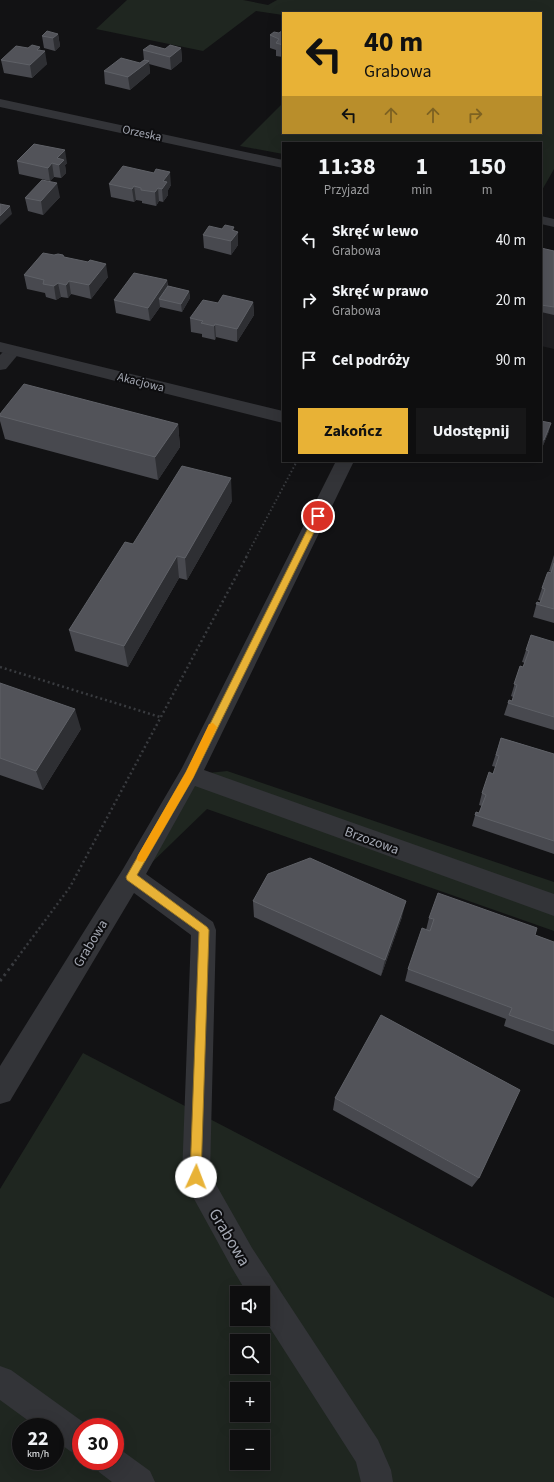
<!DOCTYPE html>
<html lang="pl">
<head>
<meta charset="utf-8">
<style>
  :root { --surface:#0e0e0f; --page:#171718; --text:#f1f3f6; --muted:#9b9c9e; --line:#2e2e2f; --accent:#e8b236 }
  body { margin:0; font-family:"Source Sans 3",sans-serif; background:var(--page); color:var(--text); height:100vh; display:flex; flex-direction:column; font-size:15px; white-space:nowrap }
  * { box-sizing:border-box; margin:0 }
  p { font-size:13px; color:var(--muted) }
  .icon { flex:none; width:22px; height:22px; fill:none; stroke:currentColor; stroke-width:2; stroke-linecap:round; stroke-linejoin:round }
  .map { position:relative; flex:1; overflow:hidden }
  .panel { position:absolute; left:282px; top:142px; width:260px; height:320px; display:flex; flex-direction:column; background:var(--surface); border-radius:0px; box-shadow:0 4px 16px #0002,0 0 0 1px var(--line) }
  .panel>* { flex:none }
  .hud { position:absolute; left:282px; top:12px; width:260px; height:122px; border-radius:0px; box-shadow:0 4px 16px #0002,0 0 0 1px var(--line); background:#e8b236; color:#111; overflow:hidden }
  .tools { position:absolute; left:230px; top:1286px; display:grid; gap:8px }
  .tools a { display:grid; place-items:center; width:40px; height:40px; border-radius:0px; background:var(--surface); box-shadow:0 4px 16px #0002,0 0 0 1px var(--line); font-size:20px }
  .speed { position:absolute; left:12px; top:1418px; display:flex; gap:8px; font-size:20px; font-weight:700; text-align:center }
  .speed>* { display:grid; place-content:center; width:52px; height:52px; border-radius:50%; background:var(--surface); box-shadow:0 4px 16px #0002,0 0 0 1px var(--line); line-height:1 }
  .speed small { font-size:10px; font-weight:400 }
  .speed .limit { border:6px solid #d22; background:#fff; color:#111 }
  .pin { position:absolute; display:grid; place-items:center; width:34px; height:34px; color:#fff; margin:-17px; border:2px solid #fff; border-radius:50%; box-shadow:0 1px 4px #0007 }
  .me { position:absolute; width:44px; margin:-22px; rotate:2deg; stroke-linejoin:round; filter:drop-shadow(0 0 3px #0008) }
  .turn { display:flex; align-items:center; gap:14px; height:84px; padding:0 16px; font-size:18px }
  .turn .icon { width:52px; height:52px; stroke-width:2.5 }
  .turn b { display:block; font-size:28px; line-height:34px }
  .lanes { display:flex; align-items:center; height:38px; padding:0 16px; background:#0003; justify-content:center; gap:20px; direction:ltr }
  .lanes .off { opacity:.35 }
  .eta { display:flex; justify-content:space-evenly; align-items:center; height:68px; text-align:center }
  .eta b { font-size:24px; font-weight:700; line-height:28px }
  .button { display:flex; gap:8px; margin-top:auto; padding:8px 16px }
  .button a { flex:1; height:46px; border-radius:0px; background:var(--accent); color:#111; font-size:16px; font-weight:700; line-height:46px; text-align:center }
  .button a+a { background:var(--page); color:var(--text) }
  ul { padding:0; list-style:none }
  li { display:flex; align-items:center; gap:12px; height:60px; padding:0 16px }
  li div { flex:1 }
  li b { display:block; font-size:15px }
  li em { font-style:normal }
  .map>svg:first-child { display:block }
  .built { fill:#1e1e21 }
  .green { fill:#1f2620; fill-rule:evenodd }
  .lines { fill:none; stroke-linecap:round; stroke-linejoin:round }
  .path-far2 { stroke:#393b3f; stroke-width:2; stroke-dasharray:1.5 2.5; stroke-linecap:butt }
  .path-far1 { stroke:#393b3f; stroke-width:2.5; stroke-dasharray:2 3; stroke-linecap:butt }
  .path { stroke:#393b3f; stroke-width:3; stroke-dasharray:2.5 4; stroke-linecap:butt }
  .service { fill:#333438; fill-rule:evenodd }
  .minor { fill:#333438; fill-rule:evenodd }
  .tertiary { fill:#333438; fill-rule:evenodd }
  .wall { fill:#48494f }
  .shaded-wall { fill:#2e2f33 }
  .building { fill:#525359; stroke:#5f6167 }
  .route { fill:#e8b236; stroke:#977423 }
  .slow { fill:#f59e0b }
  .labels { text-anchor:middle; stroke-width:4; stroke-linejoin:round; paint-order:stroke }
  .far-street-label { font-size:12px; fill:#a4a8b3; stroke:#0d0d0f }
  .street-label { font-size:14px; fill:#a4a8b3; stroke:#0d0d0f }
  .near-street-label { font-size:17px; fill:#a4a8b3; stroke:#0d0d0f }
</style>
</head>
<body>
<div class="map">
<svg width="554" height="1482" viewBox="0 0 554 1482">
  <rect width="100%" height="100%" fill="#121214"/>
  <path class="built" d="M541 256 554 259V349L541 346Z"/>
  <path class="green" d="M127 0H243L268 5 277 0H554V169L541 192V143H283V154L240 146 283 103V133H541V13H283V15L256 11 203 51 96 29Z
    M227 771 554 882V931L207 809 141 873 190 775Z
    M83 1053 554 1298V1482H0V1189ZM237 1293H263V1319H237ZM237 1341H263V1367H237ZM237 1389H263V1415H237ZM21 1427H55V1461H21ZM81 1427H115V1461H81ZM237 1437H263V1463H237Z"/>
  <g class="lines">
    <path class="path-far2" d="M246 557 297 461"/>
    <path class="path-far1" d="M0 667 160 717
      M15 961 70 887 247 556"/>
    <path class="path" d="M0 981 16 960"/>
    <path class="service" d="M13 346 19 348 21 351 6 369 0 370V355L7 348Z"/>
    <path class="minor" d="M0 342 283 411V423L0 352Z
      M336 461H354L204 770 554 894V916L195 786 146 874 213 922 216 930 210 1174 252 1248 378 1440 391 1470 393 1482H361L356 1462 263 1317V1293H247L232 1268 182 1177 191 935 134 893 10 1101 0 1104V1066L123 869 182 768Z
      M0 1366 11 1370 90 1427H81V1456L70 1451 55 1440V1427H37L0 1400Z
      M115 1447 121 1450 150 1471 155 1482H112L99 1472 94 1461H115Z"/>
    <path class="tertiary" d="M0 99 283 160V168L0 107Z
      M541 216 554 219V227L541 224Z"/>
  </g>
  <path class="wall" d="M283 30V57L276 56V50L270 48V35L279 33Z
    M58 34 60 46 55 51 44 48 42 36Z
    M181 48 182 61 171 70 149 64 150 73 130 90 105 84 104 71 140 63 144 60 143 50Z
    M41 50 47 64 32 78 4 73 1 60Z
    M17 161 67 163 65 165 66 173 61 178 54 177 50 181 19 174Z
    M109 184 171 185 168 190V195L163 202 159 201 156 206 142 203V201L136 200 134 202 111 197Z
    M60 197 43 215 28 211 25 198Z
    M234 227V231L238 245 231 255 204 248 203 235 222 229Z
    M541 248 554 251V315L541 312Z
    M64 257 108 277 91 299 71 294 68 298 61 297 56 300 46 297 45 293 27 289 24 275Z
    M167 280 168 286 189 291 190 298 182 312 160 307 150 321 116 313 114 300Z
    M253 302 254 315 237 342 216 337 215 340 202 337V334L191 332 190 318 218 303Z
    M0 414 178 424 180 447 158 480 5 439 0 421Z
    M541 421 549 431 542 448 541 447Z
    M232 501 187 580 179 578 128 667 75 651 69 630 133 544Z
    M554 555V623L533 617 537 602 540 603 541 601 538 600 542 588 551 572 549 571Z
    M554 642V730L504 715 509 700 512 701 513 697 511 696 520 666 523 667 525 663 522 662 526 650Z
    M0 683 81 729 43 790 0 775Z
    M501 738 554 754V854L472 826 476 812 479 813 482 806 479 805 482 793 493 774 496 767 492 766Z
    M253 901 402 917 381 976 254 917Z
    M429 918 535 935 554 942V1045L504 1026 506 1019 405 981 408 969 426 930Z
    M335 1098 479 1178 472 1187 333 1110Z"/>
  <path class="shaded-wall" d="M58 34 60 46 55 51 53 38Z
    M40 47 41 54 45 51 47 64 32 78 30 65 37 50Z
    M181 48 182 61 171 70 170 57Z
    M149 61 150 73 130 90 128 77Z
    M65 150 67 163 65 165 66 173 61 178 59 165 57 158Z
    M52 163 54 177 50 181 48 168Z
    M170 172 171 185 168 190V195L163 202 162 189 163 181Z
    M57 183 60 197 43 215 41 201Z
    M134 186 136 200 134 202 132 189Z
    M158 188 159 201 156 206 155 192Z
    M10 206 12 214 0 225V216Z
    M234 227V236L238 232V245L231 255V241L232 230Z
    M106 264 108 277 91 299 89 285Z
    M167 280 168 294 159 299 160 307 150 321 148 308Z
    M69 281 71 294 68 298 66 285Z
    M58 283 61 297 56 300 54 286Z
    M189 291 190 298 182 312 181 304Z
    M253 302 254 315 237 342V329Z
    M215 324 216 337 215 340 214 326Z
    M551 423 549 431 542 448 544 440Z
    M178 424 180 447 158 480 155 457Z
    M231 478 232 501 187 580 185 558Z
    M177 556 179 578 128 667 124 646Z
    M75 709 81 729 43 790 36 771Z
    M406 901 402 917 381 976 385 960Z"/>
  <path class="building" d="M283 30V45L276 43 279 39 270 35 274 32 279 33Z
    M47 31 58 34 53 38 42 36Z
    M32 45 40 47 37 50 45 51 30 65 1 60 16 46 28 48Z
    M150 45 165 49 170 45 181 48 170 57 143 50Z
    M121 58 140 63 144 60 149 61 128 77 104 71Z
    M34 144 65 150 57 158 64 160 59 165 52 163 48 168 17 161Z
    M123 166 154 173 156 169 170 172 163 181 167 182 162 189 158 188 155 192 141 190V188L134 186 132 189 109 184Z
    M42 180 57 183 41 201 25 198Z
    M0 204 10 206 0 216Z
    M225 225 234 227 232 230 238 232 231 241 203 235 209 226 222 229Z
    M541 248 554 251V307L541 305Z
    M43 253 54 255 58 254 63 255 64 257 88 262 90 260 106 264 89 285 69 281 66 285 58 283 54 286 43 284 44 280 24 275Z
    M134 273 167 280 148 308 114 300Z
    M168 286 189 291 181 304 159 299Z
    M223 295 253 302 237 329 215 324 214 326 201 323 203 321 190 318 203 300 218 303Z
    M24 384 178 424 155 457 0 416V414Z
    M541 421 551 423 544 440 541 439Z
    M182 466 231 478 185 558 177 556 124 646 69 630 125 542 133 544Z
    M554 563V609L536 604 537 602 540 603 545 589 542 588 547 574 548 572 551 573Z
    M531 635 554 642V717L508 703 509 700 512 701 517 685 514 684 520 666 523 667 529 651 526 650Z
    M0 683 75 709 36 771 0 758Z
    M501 738 554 754V841L475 815 476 812 479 813 486 795 482 793 489 772 493 774 499 756 496 755Z
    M310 858 406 901 385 960 253 901 268 874Z
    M438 893 537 928 535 935 554 942V1031L509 1015 512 1008 408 969 422 928 430 931 434 919 429 918Z
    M381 1015 520 1090 479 1178 335 1098Z"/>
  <path class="route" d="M318 513 322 516 193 778 137 875 207 927 209 930 201 1177 200 1182 196 1183 191 1182 190 1177 199 932 127 880 126 877 186 772 314 516Z"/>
  <path class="slow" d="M213 723 217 727 193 778 145 861 142 862 138 861 137 858 138 855 186 772 209 724Z"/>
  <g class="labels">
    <g class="far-street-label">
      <text transform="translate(142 133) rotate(12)" y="4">Orzeska</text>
      <text transform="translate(141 382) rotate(14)" y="4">Akacjowa</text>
    </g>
    <g class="street-label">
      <text transform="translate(372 840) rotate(20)" y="5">Brzozowa</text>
      <text transform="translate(90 943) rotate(-59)" y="5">Grabowa</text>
    </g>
    <g class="near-street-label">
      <text transform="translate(230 1237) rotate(59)" y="6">Grabowa</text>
    </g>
  </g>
</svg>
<div class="tools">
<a><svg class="icon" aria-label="sound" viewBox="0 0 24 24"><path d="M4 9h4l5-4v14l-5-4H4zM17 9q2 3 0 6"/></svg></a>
<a><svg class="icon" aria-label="search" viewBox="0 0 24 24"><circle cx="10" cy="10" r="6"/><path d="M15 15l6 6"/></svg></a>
<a>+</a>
<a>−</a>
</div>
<div class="speed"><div>22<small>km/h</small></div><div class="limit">30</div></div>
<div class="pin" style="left:318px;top:516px;background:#d93025"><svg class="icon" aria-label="arrive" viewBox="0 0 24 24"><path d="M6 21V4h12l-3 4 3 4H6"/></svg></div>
<svg class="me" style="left:196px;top:1177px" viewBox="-20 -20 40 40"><circle r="19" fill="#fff"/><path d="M0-13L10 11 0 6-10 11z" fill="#e8b236"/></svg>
<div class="hud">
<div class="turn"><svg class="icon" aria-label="left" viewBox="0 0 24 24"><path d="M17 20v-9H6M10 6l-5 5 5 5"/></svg><div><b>40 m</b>Grabowa</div></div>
<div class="lanes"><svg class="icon" aria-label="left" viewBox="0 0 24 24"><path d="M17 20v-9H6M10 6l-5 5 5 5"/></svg><svg class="icon off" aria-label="ahead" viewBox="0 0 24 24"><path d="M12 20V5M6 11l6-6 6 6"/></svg><svg class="icon off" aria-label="ahead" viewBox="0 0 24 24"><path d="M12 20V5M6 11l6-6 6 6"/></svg><svg class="icon off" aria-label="right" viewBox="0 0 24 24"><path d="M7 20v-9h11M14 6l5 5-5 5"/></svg></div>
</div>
<section class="panel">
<div class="eta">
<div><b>11:38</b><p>Przyjazd</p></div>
<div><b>1</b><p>min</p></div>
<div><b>150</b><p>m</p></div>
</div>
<ul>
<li><svg class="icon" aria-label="left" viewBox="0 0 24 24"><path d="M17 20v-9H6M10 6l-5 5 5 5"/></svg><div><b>Skręć w lewo</b><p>Grabowa</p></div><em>40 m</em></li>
<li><svg class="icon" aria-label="right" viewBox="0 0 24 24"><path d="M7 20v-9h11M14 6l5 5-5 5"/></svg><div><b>Skręć w prawo</b><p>Grabowa</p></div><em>20 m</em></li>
<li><svg class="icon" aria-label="arrive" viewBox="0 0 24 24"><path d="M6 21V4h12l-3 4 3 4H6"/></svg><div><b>Cel podróży</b></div><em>90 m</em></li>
</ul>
<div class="button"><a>Zakończ</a><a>Udostępnij</a></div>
</section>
</div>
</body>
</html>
